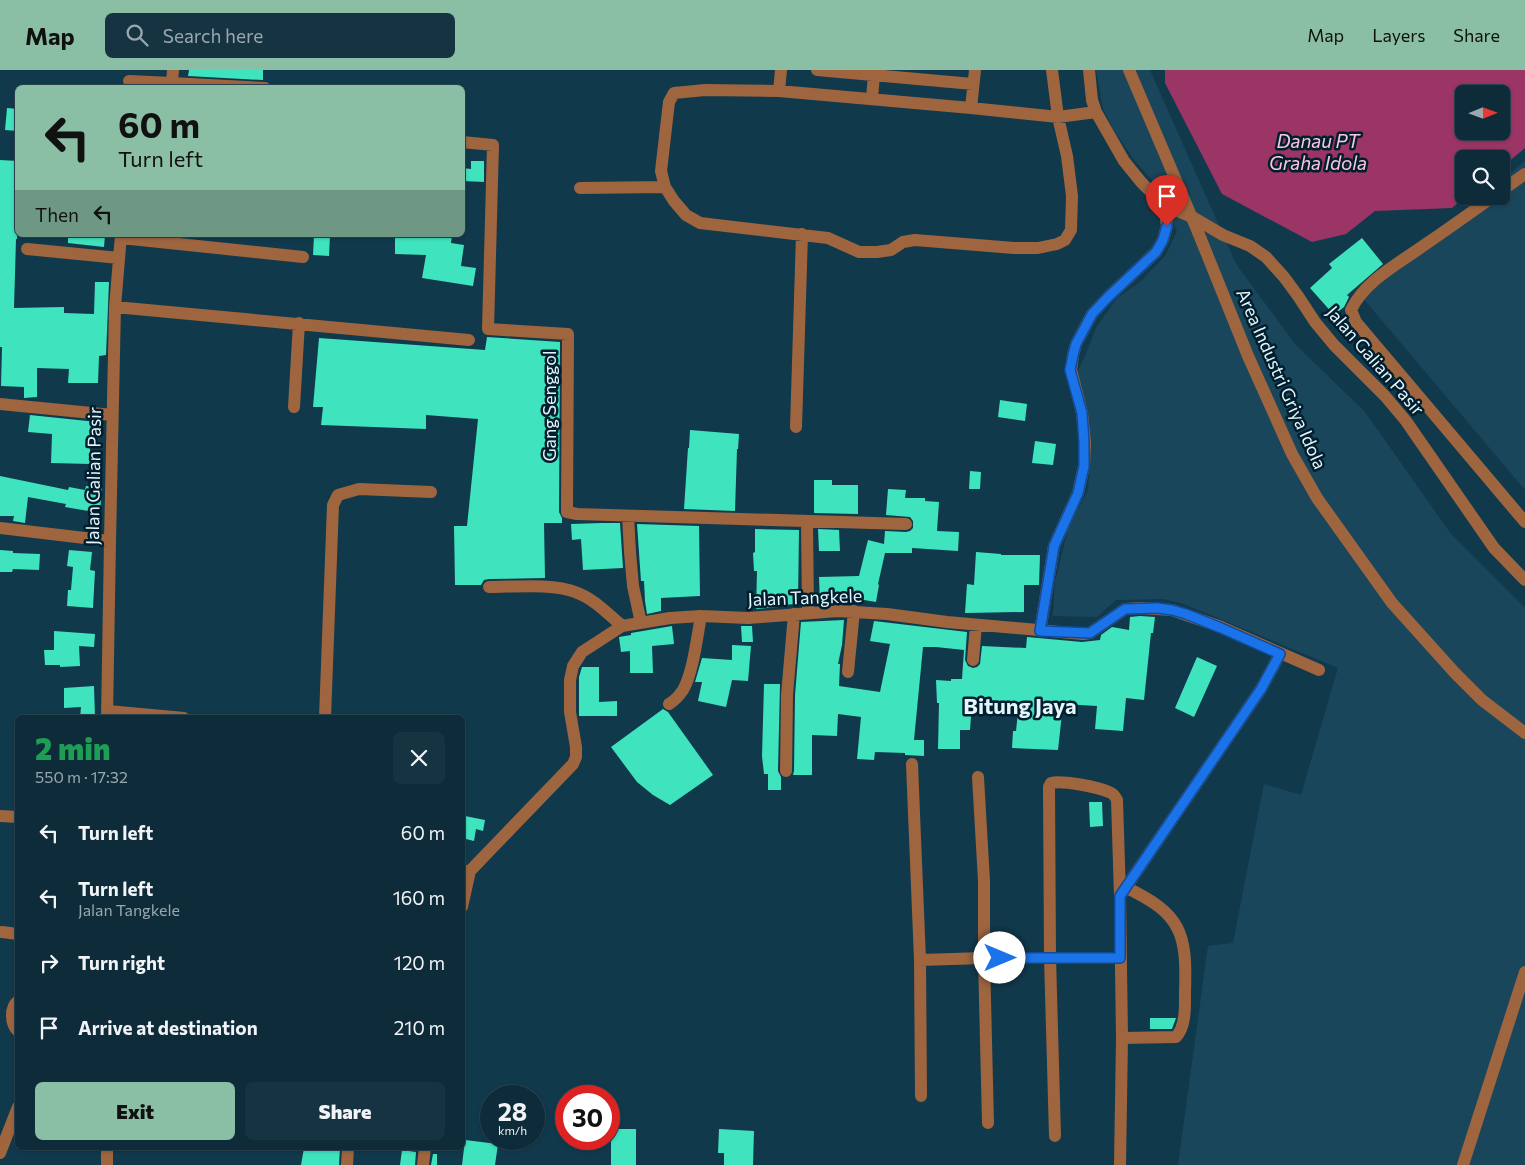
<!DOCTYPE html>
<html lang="en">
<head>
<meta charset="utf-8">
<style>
  :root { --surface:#0d2b39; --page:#163341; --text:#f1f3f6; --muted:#9aa7ae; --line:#2d4753; --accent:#8abfa5 }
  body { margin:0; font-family:Commissioner,sans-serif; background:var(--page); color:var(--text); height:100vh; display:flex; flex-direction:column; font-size:19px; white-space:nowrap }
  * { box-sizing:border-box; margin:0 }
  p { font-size:16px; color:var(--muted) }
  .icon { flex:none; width:28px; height:28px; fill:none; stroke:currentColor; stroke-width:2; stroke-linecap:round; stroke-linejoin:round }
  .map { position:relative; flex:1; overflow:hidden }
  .panel { position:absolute; left:15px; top:645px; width:450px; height:435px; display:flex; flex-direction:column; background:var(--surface); border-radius:8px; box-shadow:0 1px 4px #0004,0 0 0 1px var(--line) }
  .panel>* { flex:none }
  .guide { position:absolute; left:15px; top:15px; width:450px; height:152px; border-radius:8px; box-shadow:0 1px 4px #0004,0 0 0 1px var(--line); background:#8abfa5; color:#111; overflow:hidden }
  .needle { width:32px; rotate:89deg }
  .fabs { position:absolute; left:1455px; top:15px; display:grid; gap:10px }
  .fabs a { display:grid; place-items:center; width:55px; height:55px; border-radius:8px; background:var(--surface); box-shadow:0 1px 4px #0004,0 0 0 1px var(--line); font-size:25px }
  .speed { position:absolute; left:480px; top:1015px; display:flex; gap:10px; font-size:25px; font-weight:700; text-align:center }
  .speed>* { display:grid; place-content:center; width:65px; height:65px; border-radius:50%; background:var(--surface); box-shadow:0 1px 4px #0004,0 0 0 1px var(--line); line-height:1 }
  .speed small { font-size:12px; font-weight:400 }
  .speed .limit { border:8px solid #d22; background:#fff; color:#111 }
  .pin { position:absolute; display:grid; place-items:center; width:42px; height:42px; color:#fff; margin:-51px -21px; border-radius:50% 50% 50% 0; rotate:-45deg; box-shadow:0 0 5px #0007 }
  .pin .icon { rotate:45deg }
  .me { position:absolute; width:55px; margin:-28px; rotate:90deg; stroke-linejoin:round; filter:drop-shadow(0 0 4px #0008) }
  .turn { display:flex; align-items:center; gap:18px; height:105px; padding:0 20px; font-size:22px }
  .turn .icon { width:65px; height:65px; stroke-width:2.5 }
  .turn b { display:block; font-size:35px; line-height:42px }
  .then { display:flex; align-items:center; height:48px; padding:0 20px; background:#0003; gap:10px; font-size:19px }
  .round { display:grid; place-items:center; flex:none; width:52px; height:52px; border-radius:8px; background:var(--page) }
  .head { display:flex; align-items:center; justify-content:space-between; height:85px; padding:0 20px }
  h1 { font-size:30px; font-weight:800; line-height:38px; color:#1e9e55 }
  .cta { display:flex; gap:10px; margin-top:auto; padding:10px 20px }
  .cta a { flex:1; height:58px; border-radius:8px; background:var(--accent); color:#111; font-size:20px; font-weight:800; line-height:58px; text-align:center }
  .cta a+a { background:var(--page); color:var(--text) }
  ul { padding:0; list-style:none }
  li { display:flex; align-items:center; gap:15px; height:65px; padding:0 20px }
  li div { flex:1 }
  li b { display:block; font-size:19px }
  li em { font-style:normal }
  header { display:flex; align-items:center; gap:30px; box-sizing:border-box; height:70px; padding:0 25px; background:var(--accent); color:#111 }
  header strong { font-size:24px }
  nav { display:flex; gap:28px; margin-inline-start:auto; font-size:18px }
  .search { width:350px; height:45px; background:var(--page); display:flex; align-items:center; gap:12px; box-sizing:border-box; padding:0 18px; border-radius:8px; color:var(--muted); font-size:19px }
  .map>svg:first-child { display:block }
  .built { fill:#1a465c }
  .water { fill:#9a3566; fill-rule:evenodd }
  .building { fill:#3fe3be }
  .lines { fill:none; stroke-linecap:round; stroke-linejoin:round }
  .minor { stroke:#9e653f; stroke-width:12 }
  .minor-bridge { stroke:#9e653f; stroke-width:12 }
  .route-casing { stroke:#114b97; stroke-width:12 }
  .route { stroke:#1a73e8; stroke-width:9 }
  .labels { text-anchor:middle; stroke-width:5; stroke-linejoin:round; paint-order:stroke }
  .street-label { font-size:18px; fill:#e6f4fc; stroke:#001f2e }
  .water-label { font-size:19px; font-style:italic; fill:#fdc5db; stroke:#001f2e }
  .district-label { font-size:22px; font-weight:bold; fill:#e6f4fc; stroke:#001f2e }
</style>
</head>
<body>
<header>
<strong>Map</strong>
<div class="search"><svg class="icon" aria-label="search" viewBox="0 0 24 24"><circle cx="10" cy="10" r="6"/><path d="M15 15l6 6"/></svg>Search here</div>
<nav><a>Map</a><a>Layers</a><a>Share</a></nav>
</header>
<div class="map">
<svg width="1525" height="1095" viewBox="0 0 1525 1095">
  <rect width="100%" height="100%" fill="#11394c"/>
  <path class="built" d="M1096 0H1150L1236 194 1295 274 1365 342 1451 464 1525 538V1095H1178L1208 876 1233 873 1264 714 1301 725 1338 598 1184 534 1163 529 1116 530 1097 547 1053 546 1055 512 1068 459 1088 420 1091 377 1076 304 1085 286 1097 256 1117 228 1140 212 1165 186 1177 162 1160 119 1135 91 1115 62 1103 39Z
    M1525 91V420L1362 227 1483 126H1501V111Z"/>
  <path class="water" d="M1165 0H1525V78L1501 98V89H1464V126H1466L1452 138 1375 141 1346 164 1312 172 1222 124 1165 13ZM1464 24H1501V61H1464Z"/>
  <path class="building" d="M189 0H263V10L188 6Z
    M7 38 18 39V61L5 60Z
    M0 90 18 91V154L17 169H16L14 238 64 237V243L94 244 95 212H109L106 285 99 286 98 313H68L69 299 37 298V327L24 328V317L1 316 2 277H0Z
    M471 91H484V112L462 111V98L471 99Z
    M68 165H105L104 177 68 173Z
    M314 165H330L329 186 313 185Z
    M395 165H452L451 173 464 175 461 196 476 198 473 216 422 208 426 185 395 184Z
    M1362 168 1383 194 1347 225 1349 227 1344 237 1334 245 1310 218 1332 198 1329 194Z
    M487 267 560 272 559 442 562 448V453H544L545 508 489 509 484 510 481 515H455L454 456H467L478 349 426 345V359L321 355 323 337H313L319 268 485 280Z
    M1000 330 1027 334 1025 351 998 347Z
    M30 345 97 352 96 370H90V394L51 393 52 364 28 362Z
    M690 360 739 364 738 379H737L735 441 684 439 688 378H689Z
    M1035 371 1056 374 1053 395 1032 393Z
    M970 401 981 402 980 419H969Z
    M0 406 68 420 69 417 85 420 86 416 102 417 100 443 65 437 66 434 28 427 25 453 13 451 14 446H0Z
    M814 410H832V415H858V444L814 443Z
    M888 419 906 420 905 428H925V431L939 432 937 461 959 462 958 481 912 478V483H885L878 514 879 515 876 532 846 527V533L820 534 819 507 859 506 868 470 884 474 885 461 906 462 910 461 913 458V451L910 447 886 445Z
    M601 453H620L623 498 583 500 581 469 572 470 571 454Z
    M637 454 699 456 700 526 661 528V541L647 544 645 531 644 511H641Z
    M755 459 799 460 798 534 779 535V537L756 539 757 501H754L753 483 755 482Z
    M818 459 839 460 840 481H819Z
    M0 480 13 481V483L40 484 39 500 13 499 12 502H0Z
    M69 480 92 482 90 500 95 501 93 538 67 536 68 520H71L73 497 67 496Z
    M976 482 1001 484V485H1040L1039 515H1024V542L965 543 967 514 974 515Z
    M1140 546 1155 547 1153 563H1151L1144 630 1126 628 1123 661 1095 659 1097 636 1063 634 1058 680 1012 678 1013 661H1016L1019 632 987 630V634L972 633 970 660H960V679H938L939 633H937L936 610 951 611V609H962L964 580 936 577H923L914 670H924V686L905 685V683L875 682 874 690 857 689 861 647 838 644 837 666 812 665V705H793L794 701 795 625 801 552 844 550 842 575 838 594H840L839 616 880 622 890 574 870 571 874 551 967 562 965 590 968 596 973 598 977 597 980 594 982 576 1026 578 1027 567 1082 572 1100 570 1101 565 1112 557 1129 560 1130 547Z
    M672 556 674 574 652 576 653 603H630V581L621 582 619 567 631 565V563Z
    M741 556H752L753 572H742Z
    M54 561 95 564 94 577 79 576 80 596 60 597V595H45L44 580H54Z
    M732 575 751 576 748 611 732 610 726 637 698 631 702 612H695L702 588 732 590Z
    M1197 587 1217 596 1194 647 1175 638Z
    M582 597H599V632L617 631V646H579V607Z
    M764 614H780L778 701 781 707V720H768V704H764L762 686Z
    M94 616 95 648H80L81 637 64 638V618Z
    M663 639 668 642 713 705 670 735 653 725 637 712 611 677Z
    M1089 732H1102L1103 756 1090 757Z
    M465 746 485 750 483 761 476 759 474 771 462 768V758Z
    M1150 948H1176L1172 959H1150Z
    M611 1059H636V1095H611Z
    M719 1059 754 1061 753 1095H724V1083H718Z
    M465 1070 498 1074 495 1095H462Z
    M304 1078H340L339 1095H301Z
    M402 1080 416 1082 415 1095H400Z
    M433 1084H437V1095H431Z"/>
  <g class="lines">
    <path class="minor" d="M817 0 973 14
      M1052 0 1058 47 1067 86 1072 126 1071 160 1065 170 1057 174 1038 178H1014L915 170 903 172 891 180 877 182H859L828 168 700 153 686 145 674 131 665 117 661 101 669 32 674 23 705 20 779 21 971 38 1058 47 1096 42
      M129 11 172 13 173 0
      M172 13 265 18
      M779 21 781 0
      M872 29 874 4
      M971 38 975 0
      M462 72 493 75 488 259 568 264 567 442 577 444 906 454
      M580 118 665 117
      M1501 121 1525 104
      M1494 126C1469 144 1445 161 1420 178 1396 195 1364 212 1351 240L1356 252 1525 452
      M1164 135 1194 148 1223 165 1250 176 1266 187 1284 207 1298 226 1315 252 1334 275 1385 326 1406 351 1494 478 1525 510
      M1198 162 1248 286 1292 384 1317 428 1392 533 1455 603 1482 630 1525 663
      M121 168 303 187
      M27 179 119 188
      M115 237 469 270
      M0 334 112 345
      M294 337 299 253
      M796 357 802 164
      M628 446 630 482 633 516 641 553
      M807 452 808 543
      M0 458 110 471
      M489 517C514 517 553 513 575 522 593 528 608 544 622 556
      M1040 561 1054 476 1078 423 1084 396 1085 373 1082 343 1071 300 1073 285 1076 274 1092 244 1108 227 1156 182 1163 170 1167 156 1164 135 1141 112 1124 91 1096 42 1092 30 1089 0
      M973 590 976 555
      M848 602 854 541
      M669 634C674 631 679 626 683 620 693 603 697 567 701 546
      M108 641 184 648
      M107 648 110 471 115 237 121 165
      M325 648 333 435 338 425 359 419 431 422
      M912 694 920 890 921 1026
      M786 701 787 625 794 544
      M978 707 984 811V888L988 1053
      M0 746 18 747
      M462 801H470L573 694 576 687V677L570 642V610L573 596 582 582 622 556 670 548 701 546 748 548 838 541 887 544 947 552 1083 564 1090 563 1125 539 1140 538 1172 540 1221 557 1319 600
      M462 837 470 801
      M2 862 18 864
      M920 890 984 888H1120
      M18 931C10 937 10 954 18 961
      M1122 968 1176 967C1186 956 1185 937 1185 923 1187 863 1182 844 1125 817
      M1055 1066 1050 887 1049 717 1051 713C1062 710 1098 717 1109 722 1113 723 1115 726 1117 730L1120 826
      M107 1078V1095
      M0 1083 18 1037
      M347 1095 348 1078
      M423 1095 425 1078
      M1120 1095 1122 968 1120 826 1261 619 1280 584
      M1463 1095 1525 902"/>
    <path class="minor-bridge" d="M1129 0 1198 162"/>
  </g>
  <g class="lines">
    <g class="route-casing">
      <path id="route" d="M1000 888H1120V826L1261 619 1280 584 1221 558 1186 544 1172 540 1157 538 1125 539 1090 563 1040 561 1054 476 1078 423 1084 396V373L1082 343 1070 300 1073 285 1076 274 1092 244 1108 227 1156 182 1163 170 1167 156"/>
    </g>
    <use href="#route" class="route"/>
  </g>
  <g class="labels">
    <g class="street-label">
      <text transform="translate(1375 291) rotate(49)" y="6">Jalan Galian Pasir</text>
      <text transform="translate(1281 309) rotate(66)" y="6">Area Industri Griya Idola</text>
      <text transform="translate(550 336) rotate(-90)" y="6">Gang Senggol</text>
      <text transform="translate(94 406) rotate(-89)" y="6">Jalan Galian Pasir</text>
      <text transform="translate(805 528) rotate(-2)" y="6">Jalan Tangkele</text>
    </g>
    <g class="water-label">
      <text x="1318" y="78">Danau PT<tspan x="1318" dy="22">Graha Idola</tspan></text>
    </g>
    <g class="district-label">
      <text x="1020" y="644">Bitung Jaya</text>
    </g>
  </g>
</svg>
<div class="fabs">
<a><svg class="needle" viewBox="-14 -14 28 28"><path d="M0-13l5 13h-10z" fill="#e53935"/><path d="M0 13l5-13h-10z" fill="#9aa7ae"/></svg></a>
<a><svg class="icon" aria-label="search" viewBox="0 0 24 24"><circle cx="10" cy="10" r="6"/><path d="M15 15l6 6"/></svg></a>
</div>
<div class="speed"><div>28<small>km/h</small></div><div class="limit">30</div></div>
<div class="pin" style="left:1167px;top:156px;background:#d93025"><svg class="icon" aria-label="arrive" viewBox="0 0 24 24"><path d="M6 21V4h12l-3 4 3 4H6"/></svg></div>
<svg class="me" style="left:1000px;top:888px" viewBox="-20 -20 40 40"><circle r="19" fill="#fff"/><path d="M0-13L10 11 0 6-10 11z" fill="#1a73e8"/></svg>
<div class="guide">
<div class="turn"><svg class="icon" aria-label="left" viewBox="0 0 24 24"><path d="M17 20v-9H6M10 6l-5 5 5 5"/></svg><div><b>60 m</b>Turn left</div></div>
<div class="then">Then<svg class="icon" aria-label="left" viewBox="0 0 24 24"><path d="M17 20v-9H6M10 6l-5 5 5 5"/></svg></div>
</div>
<section class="panel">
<div class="head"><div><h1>2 min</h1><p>550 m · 17:32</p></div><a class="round"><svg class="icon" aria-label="close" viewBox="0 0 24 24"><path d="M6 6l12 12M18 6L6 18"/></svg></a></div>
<ul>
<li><svg class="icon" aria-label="left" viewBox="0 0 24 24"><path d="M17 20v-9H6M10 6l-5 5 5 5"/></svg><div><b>Turn left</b></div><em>60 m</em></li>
<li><svg class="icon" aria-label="left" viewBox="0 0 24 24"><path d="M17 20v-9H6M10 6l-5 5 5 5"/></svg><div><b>Turn left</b><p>Jalan Tangkele</p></div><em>160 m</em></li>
<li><svg class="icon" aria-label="right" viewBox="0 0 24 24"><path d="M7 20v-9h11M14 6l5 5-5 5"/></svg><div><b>Turn right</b></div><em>120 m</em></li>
<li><svg class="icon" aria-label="arrive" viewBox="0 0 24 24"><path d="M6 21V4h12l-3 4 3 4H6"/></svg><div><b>Arrive at destination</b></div><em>210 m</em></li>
</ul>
<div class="cta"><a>Exit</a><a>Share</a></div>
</section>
</div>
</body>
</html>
